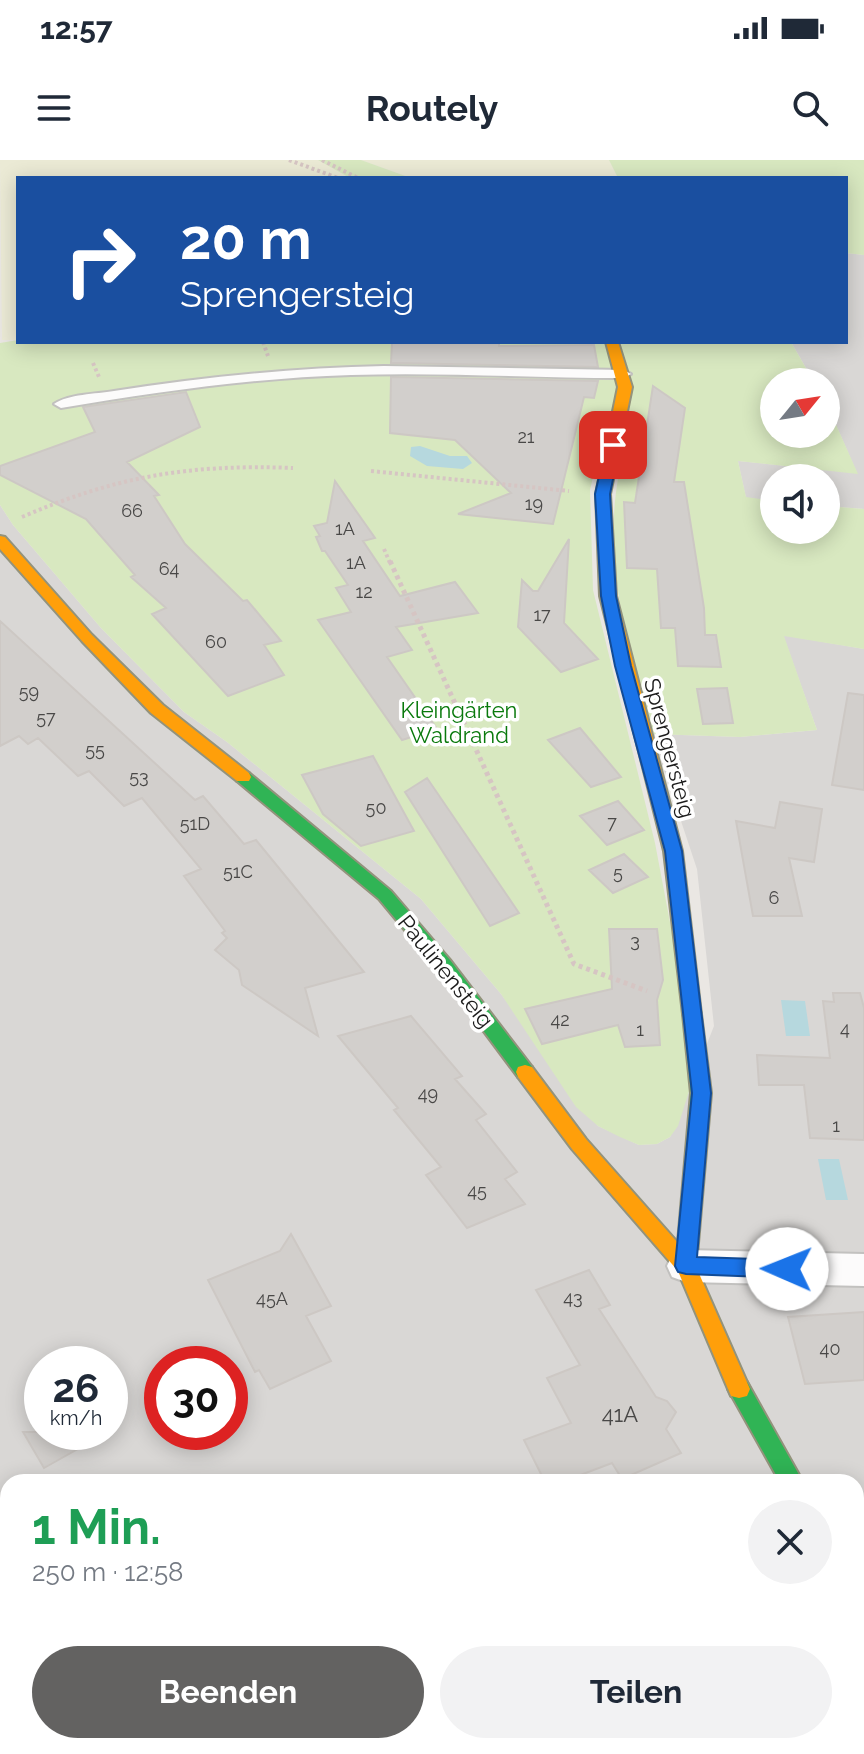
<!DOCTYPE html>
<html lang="de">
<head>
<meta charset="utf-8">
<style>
  :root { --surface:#fff; --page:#f2f2f3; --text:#1f2937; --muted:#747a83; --accent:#636261 }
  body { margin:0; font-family:Raleway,sans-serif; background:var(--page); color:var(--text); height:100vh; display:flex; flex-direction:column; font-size:30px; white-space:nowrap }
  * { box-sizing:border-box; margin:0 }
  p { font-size:26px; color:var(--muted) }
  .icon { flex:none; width:44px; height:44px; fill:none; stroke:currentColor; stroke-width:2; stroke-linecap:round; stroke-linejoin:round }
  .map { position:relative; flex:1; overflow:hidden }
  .side { position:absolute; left:0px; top:1314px; width:864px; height:280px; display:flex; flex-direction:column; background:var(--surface); border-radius:24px 24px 0 0; box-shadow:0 4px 20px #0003 }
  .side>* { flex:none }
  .top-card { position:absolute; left:16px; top:16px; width:832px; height:168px; border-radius:0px; box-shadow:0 4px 20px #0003; background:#1a4fa0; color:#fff; overflow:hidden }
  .needle { width:52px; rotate:60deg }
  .tools { position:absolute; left:760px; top:208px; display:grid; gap:16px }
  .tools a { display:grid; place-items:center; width:80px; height:80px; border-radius:50%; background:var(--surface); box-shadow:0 4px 20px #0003; font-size:40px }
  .speed { position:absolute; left:24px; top:1186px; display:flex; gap:16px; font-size:40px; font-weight:700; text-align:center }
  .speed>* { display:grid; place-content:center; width:104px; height:104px; border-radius:50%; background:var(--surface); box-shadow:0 4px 20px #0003; line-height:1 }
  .speed small { font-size:20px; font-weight:400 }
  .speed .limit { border:12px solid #d22; background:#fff; color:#111 }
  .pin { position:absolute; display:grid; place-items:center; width:68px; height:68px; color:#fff; margin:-34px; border-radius:16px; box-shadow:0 4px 12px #0006 }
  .me { position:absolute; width:88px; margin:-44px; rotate:271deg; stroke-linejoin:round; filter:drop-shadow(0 0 6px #0008) }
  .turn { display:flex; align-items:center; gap:28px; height:168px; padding:0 32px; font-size:36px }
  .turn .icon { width:104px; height:104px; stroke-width:2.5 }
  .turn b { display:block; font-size:56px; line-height:68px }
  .round { display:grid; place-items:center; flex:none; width:84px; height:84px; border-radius:42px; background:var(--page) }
  .summary { display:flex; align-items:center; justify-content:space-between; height:136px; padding:0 32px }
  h1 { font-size:48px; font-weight:700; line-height:60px; color:#1e9e55 }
  .cta { display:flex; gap:16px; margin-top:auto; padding:16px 32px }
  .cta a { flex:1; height:92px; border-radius:48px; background:var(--accent); color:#fff; font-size:32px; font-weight:700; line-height:92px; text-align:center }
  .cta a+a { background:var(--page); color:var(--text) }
  .status { display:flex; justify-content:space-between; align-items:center; height:56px; padding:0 40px; background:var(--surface); direction:ltr }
  .status svg { height:22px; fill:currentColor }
  header { display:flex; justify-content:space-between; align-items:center; height:104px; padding:0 32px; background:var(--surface); font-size:36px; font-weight:700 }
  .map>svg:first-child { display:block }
  .residential { fill:#d9d7d5; fill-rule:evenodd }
  .farmland { fill:#ebead5 }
  .grass { fill:#d8e8c0 }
  .water { fill:#b6d8de }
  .building { fill:#d2cfcc; stroke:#cdc8c4; stroke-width:2 }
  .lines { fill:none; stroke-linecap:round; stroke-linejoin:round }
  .lane-casing { stroke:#c2c1bf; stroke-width:4 }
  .street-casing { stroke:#c2c1bf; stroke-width:4 }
  .fast-casing { stroke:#93937c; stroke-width:4 }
  .slow-casing { stroke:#93937c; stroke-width:4 }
  .path-far1 { stroke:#d6c5c3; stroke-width:4; stroke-dasharray:3 3; stroke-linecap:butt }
  .path { stroke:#d6c5c3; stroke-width:5; stroke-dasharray:4 4; stroke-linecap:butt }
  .lane { fill:#fcfbfb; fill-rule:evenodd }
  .street { fill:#fcfbfb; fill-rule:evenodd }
  .fast { fill:#30b455; fill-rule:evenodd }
  .slow { fill:#ff9f0a; fill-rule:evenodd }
  .route { fill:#1a73e8; stroke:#114b97; stroke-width:2 }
  .labels { text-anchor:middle; stroke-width:7; stroke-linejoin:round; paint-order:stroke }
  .number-label { font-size:18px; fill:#494847 }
  .park-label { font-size:22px; fill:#09790c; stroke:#fff }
  .street-label { font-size:22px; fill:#1b1b1b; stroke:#fff }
  .near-number-label { font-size:22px; fill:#494847 }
</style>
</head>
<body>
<div class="status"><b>12:57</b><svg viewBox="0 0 49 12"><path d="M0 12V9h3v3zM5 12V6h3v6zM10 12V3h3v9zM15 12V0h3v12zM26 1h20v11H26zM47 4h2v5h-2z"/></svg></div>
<header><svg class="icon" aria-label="menu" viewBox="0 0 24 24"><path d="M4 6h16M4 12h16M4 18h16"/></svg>Routely<svg class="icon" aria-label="search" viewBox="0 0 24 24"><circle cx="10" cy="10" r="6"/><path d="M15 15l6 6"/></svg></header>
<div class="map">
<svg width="864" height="1594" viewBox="0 0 864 1594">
  <rect width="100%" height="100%" fill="#eae7e3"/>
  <path class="residential" d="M846 93 864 95V349L826 346V318H774V341L746 338 738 301 857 313 826 242V222H814L791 182H846Z
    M0 345 13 365 101 468 184 552 227 582 421 739 501 834 598 966 639 985 657 984 670 977 714 866 697 709 652 574 740 577 817 570 783 475 864 489V1594H0ZM42 1204H110V1272H42ZM162 1204H230V1272H162ZM8 1322H856V1586H8Z"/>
  <path class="farmland" d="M0 0H318L350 18H18V180H2Z
    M361 0H609L618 18H411Z"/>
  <path class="grass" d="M318 0H361L411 18H350Z
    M609 0H864V95L846 93V18H618Z
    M18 180 791 182 814 222H774V274H826V242L858 314 738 301 746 337 774 341V370H826V346L864 349V489L784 476 817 570 740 577 652 574C629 493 603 404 618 319 621 303 628 287 631 272L604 269 590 330 593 430 655 683 683 831 691 925 678 966 670 977 657 984 639 985 620 977 598 966 576 947 501 834 421 739 227 582 184 552 101 468 13 365 0 345V183Z"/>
  <path class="water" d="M420 286 450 296H467L472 303 463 309 427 306 410 296 411 287Z
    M781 840 805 841 810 876H786Z
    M818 999H839L848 1040H826Z"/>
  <path class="building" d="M392 182H499V186L594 185 598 207 391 203Z
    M391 217 598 221 594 238 584 237 553 364 458 354 511 333 455 280 390 273Z
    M653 226 685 248 674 322H684L704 448 705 475H716L721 507 678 506 675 468H661L657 409 627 408 624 342 635 343Z
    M186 232 200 267 127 302 159 335 154 336 185 384 243 441 247 440 281 481 264 485 284 515 228 536 152 454 166 448 131 417 135 415 86 359 0 315V306L95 272 83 247Z
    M335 321 375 378 363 381 400 436 455 422 478 453 396 467 412 490 387 497 437 569 402 580 318 460 351 452 336 428 348 425 325 391H322L316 377 320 376 314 366 327 363Z
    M569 379 564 463 598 499 561 512 518 467 522 420 533 431H538Z
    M0 461 195 640 203 636 244 684 256 680 364 812 305 828 318 876 242 825 239 810 215 790 227 778 222 773 225 771 184 716 201 709 142 638 124 646 89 611 78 616 38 578 28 584 19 576 0 586Z
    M727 528 733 563 703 564 697 529Z
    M848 533 864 535V630L832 625Z
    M580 568 621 617 591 627 548 580Z
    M373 596 414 671 361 686 323 654 302 615Z
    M427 618 519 753 490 766 405 632Z
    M618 641 644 670 607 685 580 656Z
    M780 642 822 649 814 702 789 698 802 756H753L736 661 775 668Z
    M624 694 648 717 613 733 589 710Z
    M609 769H657L663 820 657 840 660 885 625 887 618 865 542 884 525 849 612 829Z
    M833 833H860L864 848V980L810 978 804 925H759L757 895 830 898 823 841 834 842Z
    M411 856 462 916 455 919 486 954 476 960 517 1012 505 1019 525 1044 467 1068 426 1015 441 1007 394 950 398 948 338 876Z
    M291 1074 331 1146 306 1156 331 1201 270 1229 259 1210 255 1212 208 1120 280 1091Z
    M589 1110 610 1145 599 1149 656 1237 667 1241 676 1252 666 1269 681 1293 622 1319 612 1303 562 1322H545L524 1280 571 1263 547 1218 580 1205 536 1130Z
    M864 1152V1220L805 1224 788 1157Z
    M23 1272H108L44 1308Z"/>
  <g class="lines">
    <g class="lane-casing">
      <path id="lane" d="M384 206 624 210 631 214 624 218C533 218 442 212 351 215 253 218 157 232 61 248L54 244C68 234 96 234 114 231 203 217 293 208 384 206Z"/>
    </g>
    <g class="street-casing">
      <path id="street" d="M686 1090 864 1094V1126L686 1122 672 1117 667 1106 672 1095Z
        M856 1410 864 1413V1464L856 1461Z"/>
    </g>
    <g class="fast-casing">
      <path id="fast" d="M243 611 249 613 391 731 450 800 532 907 534 912 532 917H518L438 810 379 739 237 621 235 617Z
        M692 847 699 849 701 854 711 933 696 1106 693 1112 686 1115 679 1112 676 1106 691 933 683 854 685 849Z
        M739 1220 747 1222 803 1322H780L728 1229 731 1222Z"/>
    </g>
    <g class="slow-casing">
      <path id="slow" d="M606 182H618L632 227 610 334 616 436 682 691 701 854 699 859H685L683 854 664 691 600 436 596 334 618 227Z
        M0 376 5 377 92 475 163 545 249 613 251 617 249 621H237L151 553 82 481 0 389Z
        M525 905 532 907 586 979 693 1100 750 1229 747 1236 739 1238 731 1236 678 1111 572 989 518 917 516 912 518 907Z"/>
    </g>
    <path class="path-far1" d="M289 0 338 18
      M322 0 358 18
      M263 182 268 196
      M93 203 99 217
      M371 311 569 331
      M22 357C117 316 190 304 293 308
      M384 389 390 403"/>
    <path class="path" d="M390 401 574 804 647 831"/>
    <use href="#lane" class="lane"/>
    <use href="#street" class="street"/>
    <use href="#fast" class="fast"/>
    <use href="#slow" class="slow"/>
  </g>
  <path class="route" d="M613 281 620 285 610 334 616 436 631 506 682 691 711 933 697 1097 787 1100 794 1103 797 1109 794 1115 787 1118 686 1114 678 1112 675 1106 692 933 665 691 615 506 601 436 595 334 606 285Z"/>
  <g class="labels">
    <g class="number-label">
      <text x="526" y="283">21</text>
      <text x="534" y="350">19</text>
      <text x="132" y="357">66</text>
      <text x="345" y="375">1A</text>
      <text x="356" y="409">1A</text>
      <text x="169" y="415">64</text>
      <text x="364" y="438">12</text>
      <text x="542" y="461">17</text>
      <text x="216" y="488">60</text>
      <text x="29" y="538">59</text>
      <text x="46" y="564">57</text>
      <text x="95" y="596">55</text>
      <text x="139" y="623">53</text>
      <text x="376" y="654">50</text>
      <text x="612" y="669">7</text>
      <text x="195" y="670">51D</text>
      <text x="238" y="718">51C</text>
      <text x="618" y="719">5</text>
      <text x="774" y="744">6</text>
      <text x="635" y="787">3</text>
      <text x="560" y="866">42</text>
      <text x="845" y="875">4</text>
      <text x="640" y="876">1</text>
      <text x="428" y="940">49</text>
      <text x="836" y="972">1</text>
      <text x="477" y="1037">45</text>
      <text x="573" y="1144">43</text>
      <text x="272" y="1145">45A</text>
      <text x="830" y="1195">40</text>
    </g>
    <g class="park-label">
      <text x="459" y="558">Kleingärten<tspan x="459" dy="25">Waldrand</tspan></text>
    </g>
    <g class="street-label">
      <text transform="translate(670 588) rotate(75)" y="8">Sprengersteig</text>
      <text transform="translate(446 811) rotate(51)" y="8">Paulinensteig</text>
    </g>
    <g class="near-number-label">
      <text x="620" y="1262">41A</text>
    </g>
  </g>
</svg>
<div class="tools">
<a><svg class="needle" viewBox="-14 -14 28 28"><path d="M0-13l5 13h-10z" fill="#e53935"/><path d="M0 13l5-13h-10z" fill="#747a83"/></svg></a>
<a><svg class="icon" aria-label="sound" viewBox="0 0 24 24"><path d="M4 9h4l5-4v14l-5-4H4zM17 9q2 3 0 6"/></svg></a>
</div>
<div class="speed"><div>26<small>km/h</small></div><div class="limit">30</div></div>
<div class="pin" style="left:613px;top:285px;background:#d93025"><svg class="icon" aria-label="arrive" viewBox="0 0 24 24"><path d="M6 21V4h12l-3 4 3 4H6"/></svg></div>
<svg class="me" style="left:787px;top:1109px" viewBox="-20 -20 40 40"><circle r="19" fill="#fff"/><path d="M0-13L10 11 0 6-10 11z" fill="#1a73e8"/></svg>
<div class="top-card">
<div class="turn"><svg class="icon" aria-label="right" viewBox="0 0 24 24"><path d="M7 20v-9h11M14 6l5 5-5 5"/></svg><div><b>20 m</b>Sprengersteig</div></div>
</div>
<section class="side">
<div class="summary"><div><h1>1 Min.</h1><p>250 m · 12:58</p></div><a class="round"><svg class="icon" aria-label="close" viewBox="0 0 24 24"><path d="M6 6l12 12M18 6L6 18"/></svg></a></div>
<div class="cta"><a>Beenden</a><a>Teilen</a></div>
</section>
</div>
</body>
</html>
